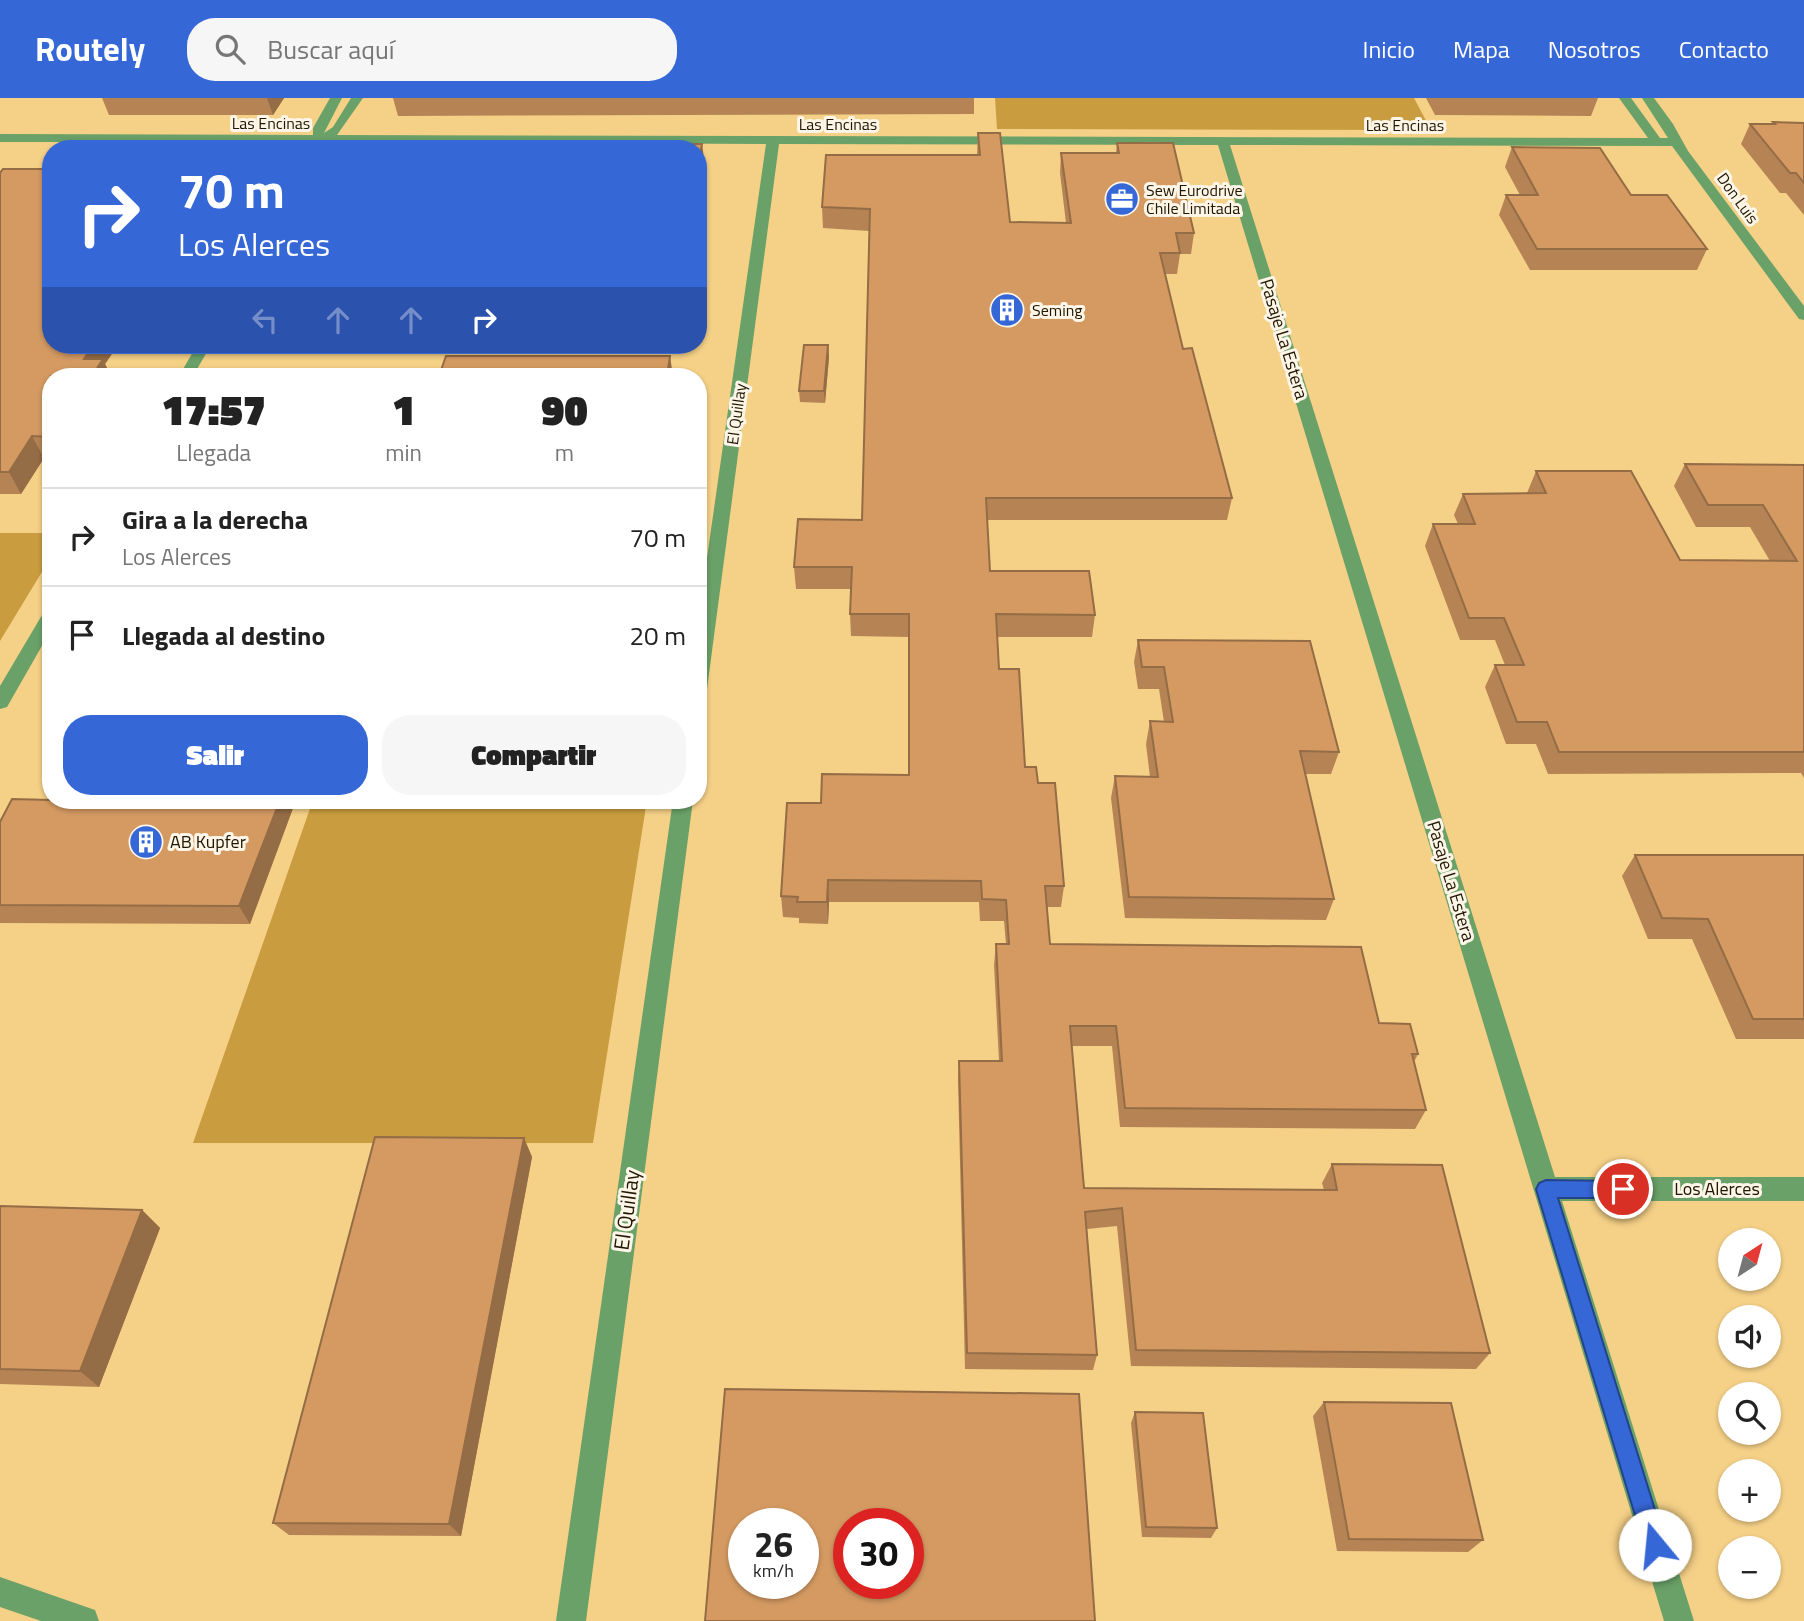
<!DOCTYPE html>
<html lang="es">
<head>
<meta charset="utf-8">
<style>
  :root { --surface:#fff; --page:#f6f6f6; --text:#222; --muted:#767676; --line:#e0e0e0; --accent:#3667d7 }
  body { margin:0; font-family:"Titillium Web",sans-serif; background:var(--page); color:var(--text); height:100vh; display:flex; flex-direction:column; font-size:26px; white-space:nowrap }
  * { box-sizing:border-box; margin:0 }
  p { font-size:23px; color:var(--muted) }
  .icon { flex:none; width:38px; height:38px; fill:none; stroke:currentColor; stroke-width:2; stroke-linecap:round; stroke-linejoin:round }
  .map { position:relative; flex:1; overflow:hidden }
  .sheet { position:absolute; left:42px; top:270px; width:665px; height:441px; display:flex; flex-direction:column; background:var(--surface); border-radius:28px; box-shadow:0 2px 5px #0004 }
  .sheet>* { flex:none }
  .guide { position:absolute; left:42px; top:42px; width:665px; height:214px; border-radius:28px; box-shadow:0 2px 5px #0004; background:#3667d7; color:#fff; overflow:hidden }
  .needle { width:46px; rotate:36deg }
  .tools { position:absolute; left:1718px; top:1130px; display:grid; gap:14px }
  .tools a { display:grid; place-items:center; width:63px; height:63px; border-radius:50%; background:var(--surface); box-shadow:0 2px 5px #0004; font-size:35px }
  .speed { position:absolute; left:728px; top:1410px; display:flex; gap:14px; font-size:35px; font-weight:700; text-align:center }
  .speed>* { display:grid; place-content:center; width:91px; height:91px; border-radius:50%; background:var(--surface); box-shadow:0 2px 5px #0004; line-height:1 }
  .speed small { font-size:18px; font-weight:400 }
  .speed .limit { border:10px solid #d22; background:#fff; color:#111 }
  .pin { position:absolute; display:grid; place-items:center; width:60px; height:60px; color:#fff; margin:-30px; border:4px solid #fff; border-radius:50%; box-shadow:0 2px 7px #0007 }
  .me { position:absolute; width:77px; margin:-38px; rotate:343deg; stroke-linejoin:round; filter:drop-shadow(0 0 5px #0008) }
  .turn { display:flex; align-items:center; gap:24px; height:147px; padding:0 21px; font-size:32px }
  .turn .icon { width:91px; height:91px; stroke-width:2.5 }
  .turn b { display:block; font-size:49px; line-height:60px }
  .lanes { display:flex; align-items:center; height:66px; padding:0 21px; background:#0003; justify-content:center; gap:35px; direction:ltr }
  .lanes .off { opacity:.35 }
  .eta { display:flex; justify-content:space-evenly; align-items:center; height:119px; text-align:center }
  .eta b { font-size:42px; font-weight:800; line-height:49px }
  .action { display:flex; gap:14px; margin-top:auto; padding:14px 21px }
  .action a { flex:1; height:80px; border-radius:28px; background:var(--accent); color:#fff; font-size:28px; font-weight:800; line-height:80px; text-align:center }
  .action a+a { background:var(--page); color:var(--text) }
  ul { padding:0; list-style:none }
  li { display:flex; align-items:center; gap:21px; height:98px; padding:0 21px; border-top:2px solid var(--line) }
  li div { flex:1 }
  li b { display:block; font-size:26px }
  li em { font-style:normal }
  header { display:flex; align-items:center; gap:42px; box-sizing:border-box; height:98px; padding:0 35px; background:var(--accent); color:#fff }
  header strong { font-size:33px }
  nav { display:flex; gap:38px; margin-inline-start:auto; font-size:24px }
  .search { width:490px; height:63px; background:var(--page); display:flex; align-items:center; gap:18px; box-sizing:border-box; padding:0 24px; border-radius:28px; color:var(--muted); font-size:26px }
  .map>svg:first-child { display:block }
  .green { fill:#c99d3f }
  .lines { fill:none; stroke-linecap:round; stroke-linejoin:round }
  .minor { fill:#6aa168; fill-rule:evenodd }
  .wall { fill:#b68454 }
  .shaded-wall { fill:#946c45 }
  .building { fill:#d49a62; stroke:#946c45; stroke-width:2; fill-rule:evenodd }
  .route { fill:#3667d7; stroke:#23438c; stroke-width:2 }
  .labels { text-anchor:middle; stroke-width:6; stroke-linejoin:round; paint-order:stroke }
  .far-street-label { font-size:16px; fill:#211601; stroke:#fdf6e8 }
  .far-poi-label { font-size:16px; fill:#211601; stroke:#fdf6e8; text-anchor:start }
  .street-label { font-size:18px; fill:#211601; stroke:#fdf6e8 }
  .poi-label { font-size:18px; fill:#211601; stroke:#fdf6e8; text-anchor:start }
  .near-street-label { font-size:21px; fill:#211601; stroke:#fdf6e8 }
</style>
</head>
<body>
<header>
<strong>Routely</strong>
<div class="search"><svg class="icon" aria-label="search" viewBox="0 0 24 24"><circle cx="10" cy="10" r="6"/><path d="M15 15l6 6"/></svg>Buscar aquí</div>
<nav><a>Inicio</a><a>Mapa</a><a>Nosotros</a><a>Contacto</a></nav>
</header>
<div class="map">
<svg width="1804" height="1523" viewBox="0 0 1804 1523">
  <rect width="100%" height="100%" fill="#f5d087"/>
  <path class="green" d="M995 0H1414L1431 32 997 31Z
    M233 247H477L475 251H230Z
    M0 435H51V459L0 543Z
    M313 702H647L593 1045H193Z"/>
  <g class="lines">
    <path class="minor" d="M330 0H342L324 35 333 29 351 0H363L337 37 1648 40 1619 0H1631L1660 40H1668L1642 0H1654L1673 26 1688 53 1804 208V222L1799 221 1672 48 1230 47 1555 1079H1804V1103H1562L1694 1523H1664L1218 47 779 46 707 591 705 596 698 598V523L766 46 327 44 321 47 316 44H0V36L313 37V30Z
      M197 247H211L193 278H179Z
      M51 510V532L7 609 0 611V588L45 512Z
      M673 702H693L586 1523H556Z
      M0 1479 95 1512 99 1523H41L0 1509Z"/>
  </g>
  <path class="wall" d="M102 0H284L273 17H109Z
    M393 0H974V16L398 18Z
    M1426 0H1598L1591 18 1435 17Z
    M1773 24 1804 25V117L1786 95H1780L1741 46 1750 26H1772Z
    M978 35 1010 124 1066 125 1060 75 1061 55H1116L1117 45 1194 135 1191 156H1180L1177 176H1165L1183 251 1232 400 1227 422H987L990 473 1095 517 1092 539H997L999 571 1025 669 1038 685 1064 788 1061 809H1047L1050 846 1379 925 1418 956 1414 964 1426 1012 1415 1031 1120 1029 1112 948H1072L1084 1090 1324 1092 1322 1085 1332 1066 1490 1255 1476 1271 1131 1268 1117 1128 1087 1131 1097 1257 1093 1272 965 1271 958 982 959 963H999L994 867 996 846H1006L1004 823H980L979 804H829L828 826 799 825V820L783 819 781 798 821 705 909 677V539L851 538 850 516 851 491H796L794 469 862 422 869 133 823 130 822 109 977 57Z
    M1512 49 1631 97 1707 151 1697 172H1530L1499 117 1506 97H1520L1505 69Z
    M0 75 51 247H118L105 266 111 278H51V360H44L21 396H0Z
    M828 247 829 259 825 305 800 304 799 293Z
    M1685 366 1804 367V680L1801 675 1548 676 1536 646H1506L1485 589 1495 567H1505L1495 542H1460L1425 448 1433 426H1458L1454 417 1463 396 1527 395 1536 373 1680 462 1770 463 1750 429H1696L1674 388Z
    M1138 542 1339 654 1331 676H1305L1334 801 1326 822 1125 820 1111 700 1115 678 1150 679 1146 646 1150 623 1164 624 1159 591H1138L1134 564Z
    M296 702 250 826 0 825V724Z
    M1635 757H1804V941H1736L1692 841H1648L1622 778Z
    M524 1040 532 1059 461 1438 289 1437 273 1425Z
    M0 1108 142 1112 160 1130 99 1289 0 1286Z
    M1324 1304 1483 1442 1468 1454 1337 1453 1313 1318Z
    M1135 1314 1217 1430 1211 1440 1142 1439 1131 1325Z"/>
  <path class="shaded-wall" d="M267 0H284L273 17Z
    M246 44 249 51H242Z
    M702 46 705 67 698 101V67Z
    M93 247H118L105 266 111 278H92L84 261Z
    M828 247 829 259 825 305 824 293Z
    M670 258 673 278H667Z
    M32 338 44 360 21 396 9 374Z
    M280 702H296L250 826 239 808Z
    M828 782 829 804 828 826 827 804Z
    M524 1040 532 1059 461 1438 449 1426Z
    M142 1112 160 1130 99 1289 80 1273Z"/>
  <path class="building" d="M1773 24 1804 25V85L1796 75H1790L1750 26H1775Z
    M978 35H1000L1010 124 1071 125 1061 55H1119L1117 45H1173L1194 135H1176L1180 155H1160L1183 251 1192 250 1232 400H986L990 473H1089L1095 517 996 516 999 571H1019L1025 669H1036L1038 685H1055L1064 788H1045L1050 846 1361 849 1379 925 1410 926 1418 956H1412L1426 1012 1125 1010 1116 928H1070L1084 1090 1337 1092 1332 1066 1442 1067 1490 1255 1136 1252 1122 1110 1085 1114 1097 1257 967 1255 959 963H1002L996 846H1009L1006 802 982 801 981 783 828 782 827 804H797L798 799 781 798 787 705H821L822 676 909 677V516H850L852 469H794L798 421 862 422 870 111 822 109 826 57H980Z
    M206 44H246L242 51H201Z
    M589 46H702L698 67V51H587Z
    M1512 49 1600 50 1631 97H1667L1707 151H1537L1506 97H1538Z
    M3 71H51V247H93L84 261H103L92 278H51V339L32 338 9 374H0V75Z
    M804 247H828L824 293H799Z
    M446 258H670L667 278H439Z
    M1685 366 1804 367V654H1559L1547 624H1517L1495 567H1524L1504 520H1469L1433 426H1475L1463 396 1546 395 1536 373H1631L1680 462 1797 463 1763 407H1708Z
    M1138 542 1310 543 1339 654 1300 653 1334 801 1129 799 1115 678 1158 679 1150 623 1173 624 1164 569H1142Z
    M12 701 51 702H280L239 808 0 807V724Z
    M1635 757H1804V921H1753L1708 821 1662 820Z
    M375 1039 524 1040 449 1426 273 1425Z
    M0 1108 142 1112 80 1273 0 1271Z
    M725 1291 1079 1296 1095 1523H705ZM744 1426H803V1486H744ZM849 1426H908V1486H849Z
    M1324 1304 1451 1305 1483 1442 1349 1441Z
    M1135 1314 1203 1315 1217 1430 1146 1429Z"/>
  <path class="route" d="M1546 1082 1623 1083 1630 1085 1633 1091 1630 1097 1623 1100H1558L1666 1447 1663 1455 1655 1458 1647 1455 1644 1447 1536 1091 1539 1085Z"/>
  <defs>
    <g id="office-disc" transform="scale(1.75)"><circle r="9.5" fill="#3667d7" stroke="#fdf6e8"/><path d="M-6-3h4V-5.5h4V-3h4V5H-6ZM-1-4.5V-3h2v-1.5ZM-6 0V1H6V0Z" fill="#fff"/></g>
    <g id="building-disc" transform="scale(1.75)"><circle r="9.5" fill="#3667d7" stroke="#fdf6e8"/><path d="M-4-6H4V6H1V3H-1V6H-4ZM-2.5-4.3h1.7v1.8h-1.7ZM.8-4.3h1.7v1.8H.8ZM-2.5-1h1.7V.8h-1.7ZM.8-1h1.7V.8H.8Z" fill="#fff"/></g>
  </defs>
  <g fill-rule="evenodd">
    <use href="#office-disc" x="1122" y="101"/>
    <use href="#building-disc" x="1007" y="212"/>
    <use href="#building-disc" x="146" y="744"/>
  </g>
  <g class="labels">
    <g class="far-street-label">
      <text x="271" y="31">Las Encinas</text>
      <text x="838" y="32">Las Encinas</text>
      <text x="1405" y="33">Las Encinas</text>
      <text transform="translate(1738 100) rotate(54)" y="6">Don Luis</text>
      <text transform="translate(736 316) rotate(-82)" y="6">El Quillay</text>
    </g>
    <g class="far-poi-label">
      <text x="1146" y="98">Sew Eurodrive<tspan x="1146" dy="18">Chile Limitada</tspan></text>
      <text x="1032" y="218">Seming</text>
    </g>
    <g class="street-label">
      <text transform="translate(1284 241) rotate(73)" y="6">Pasaje La Estera</text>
      <text transform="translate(1451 783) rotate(73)" y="6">Pasaje La Estera</text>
      <text x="1717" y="1097">Los Alerces</text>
    </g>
    <g class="poi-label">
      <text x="170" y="750">AB Kupfer</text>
    </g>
    <g class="near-street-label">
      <text transform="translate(627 1112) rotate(-82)" y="7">El Quillay</text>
    </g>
  </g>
</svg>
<div class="tools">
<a><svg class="needle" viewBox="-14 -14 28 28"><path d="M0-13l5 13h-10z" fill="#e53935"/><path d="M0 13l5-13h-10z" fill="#767676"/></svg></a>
<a><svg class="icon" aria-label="sound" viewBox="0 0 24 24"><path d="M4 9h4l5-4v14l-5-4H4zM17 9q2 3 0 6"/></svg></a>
<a><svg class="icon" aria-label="search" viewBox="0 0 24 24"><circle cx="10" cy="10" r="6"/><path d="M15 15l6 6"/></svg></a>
<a>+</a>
<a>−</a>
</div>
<div class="speed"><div>26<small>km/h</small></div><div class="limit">30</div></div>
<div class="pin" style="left:1623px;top:1091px;background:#d93025"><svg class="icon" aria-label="arrive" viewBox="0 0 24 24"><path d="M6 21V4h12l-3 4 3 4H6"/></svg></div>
<svg class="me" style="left:1655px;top:1447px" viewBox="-20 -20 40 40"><circle r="19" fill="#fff"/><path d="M0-13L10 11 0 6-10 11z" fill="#3667d7"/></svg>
<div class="guide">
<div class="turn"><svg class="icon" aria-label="right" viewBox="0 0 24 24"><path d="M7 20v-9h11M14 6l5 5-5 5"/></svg><div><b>70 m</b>Los Alerces</div></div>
<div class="lanes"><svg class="icon off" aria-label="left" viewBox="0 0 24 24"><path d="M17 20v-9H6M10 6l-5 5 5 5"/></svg><svg class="icon off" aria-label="ahead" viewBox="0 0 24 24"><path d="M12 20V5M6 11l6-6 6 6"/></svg><svg class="icon off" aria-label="ahead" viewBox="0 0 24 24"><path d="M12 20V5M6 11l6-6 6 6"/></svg><svg class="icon" aria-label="right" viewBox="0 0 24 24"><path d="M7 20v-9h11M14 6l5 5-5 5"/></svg></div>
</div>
<section class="sheet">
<div class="eta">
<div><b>17:57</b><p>Llegada</p></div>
<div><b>1</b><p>min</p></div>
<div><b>90</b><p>m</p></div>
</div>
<ul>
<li><svg class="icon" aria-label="right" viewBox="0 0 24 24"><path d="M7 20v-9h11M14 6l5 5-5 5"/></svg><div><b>Gira a la derecha</b><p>Los Alerces</p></div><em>70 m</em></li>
<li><svg class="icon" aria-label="arrive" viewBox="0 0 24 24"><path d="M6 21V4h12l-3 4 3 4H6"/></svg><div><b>Llegada al destino</b></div><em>20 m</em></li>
</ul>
<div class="action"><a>Salir</a><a>Compartir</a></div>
</section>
</div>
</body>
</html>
